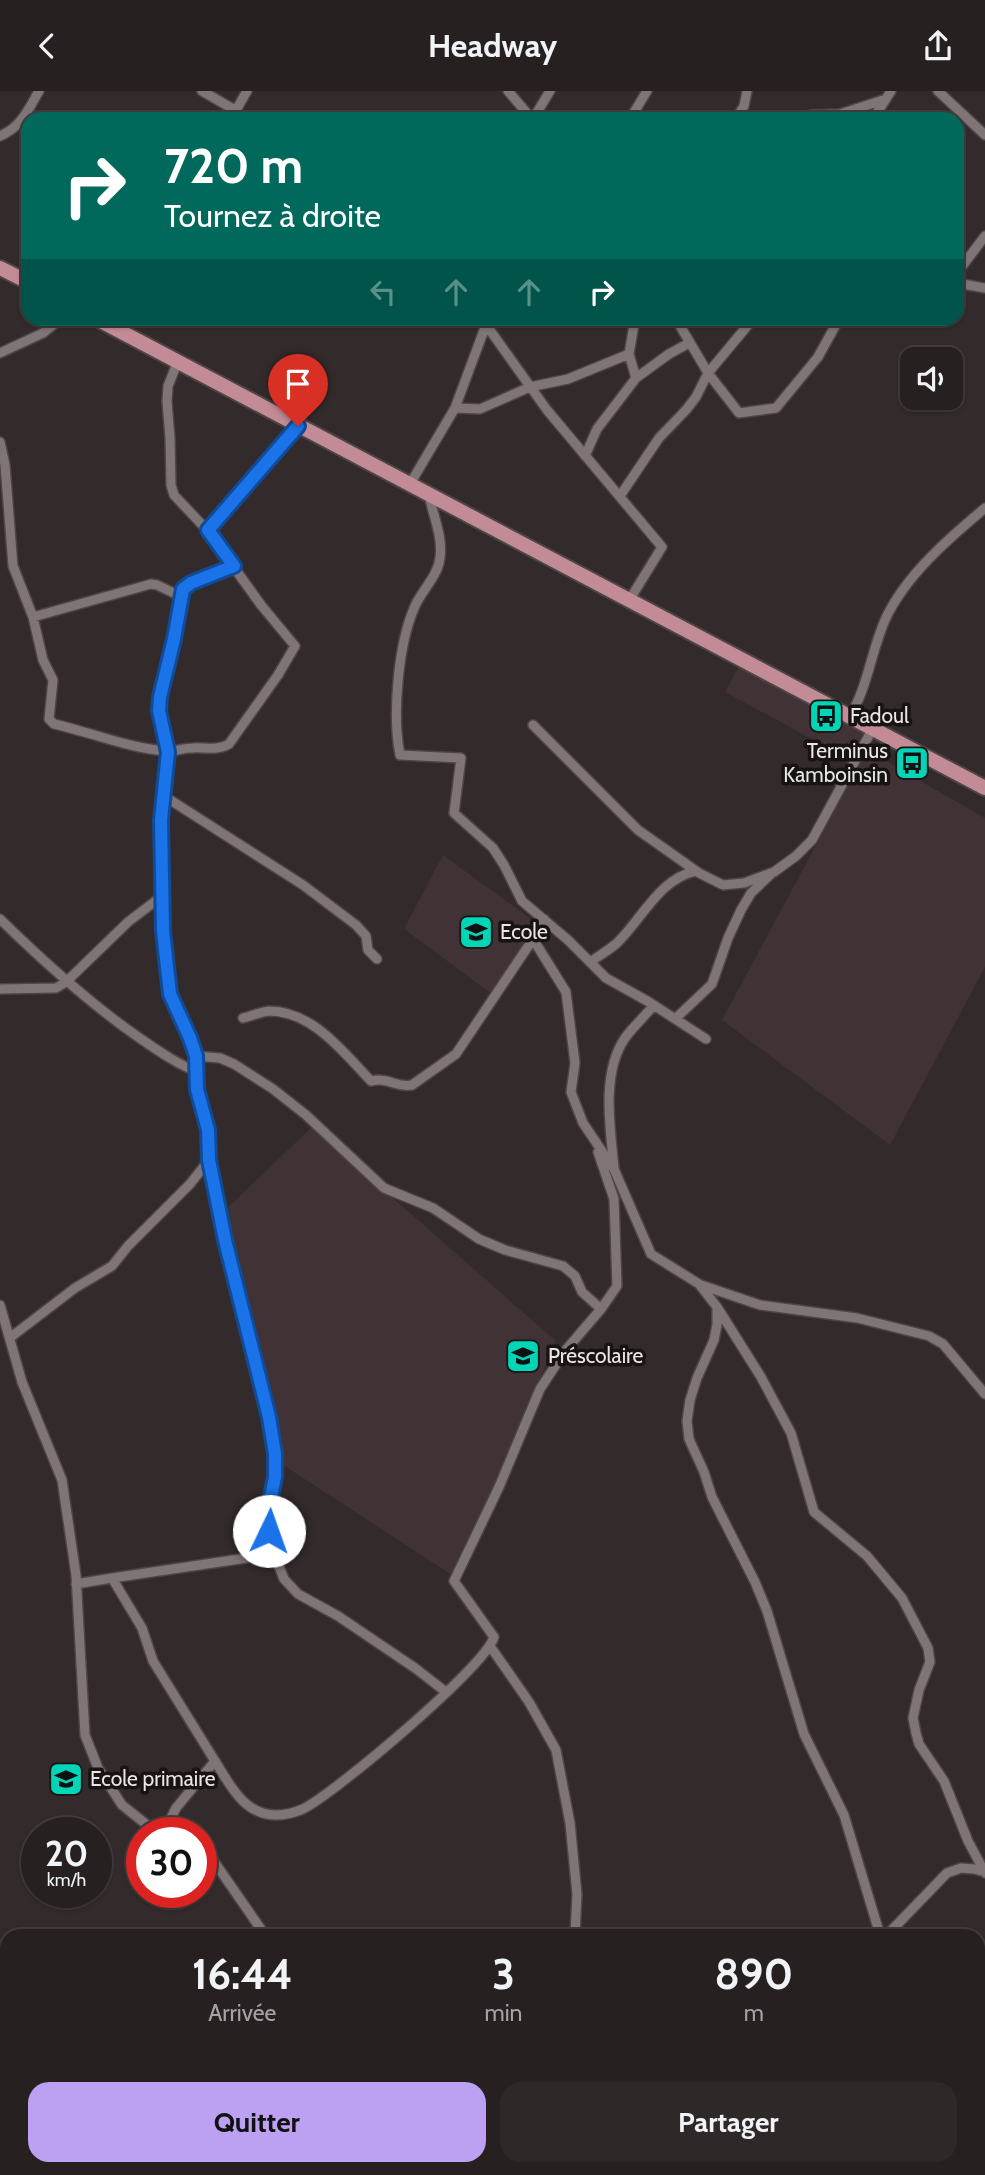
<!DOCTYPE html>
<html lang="fr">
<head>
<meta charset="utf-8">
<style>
  :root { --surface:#262020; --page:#2e2829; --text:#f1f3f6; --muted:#a4a3a5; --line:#423e3e; --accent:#bca0f2 }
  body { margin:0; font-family:Cabin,sans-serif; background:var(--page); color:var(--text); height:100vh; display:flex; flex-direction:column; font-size:26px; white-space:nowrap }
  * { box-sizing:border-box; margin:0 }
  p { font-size:23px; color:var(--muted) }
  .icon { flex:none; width:38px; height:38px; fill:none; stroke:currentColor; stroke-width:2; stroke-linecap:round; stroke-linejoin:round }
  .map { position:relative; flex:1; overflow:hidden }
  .details { position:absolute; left:0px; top:1838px; width:985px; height:247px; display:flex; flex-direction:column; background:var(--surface); border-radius:21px 21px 0 0; box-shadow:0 2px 5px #0004,0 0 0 2px var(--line) }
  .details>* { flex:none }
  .top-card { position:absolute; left:21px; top:21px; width:943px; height:214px; border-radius:21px; box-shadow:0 2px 5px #0004,0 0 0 2px var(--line); background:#00695c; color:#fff; overflow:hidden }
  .controls { position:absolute; left:900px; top:256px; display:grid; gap:14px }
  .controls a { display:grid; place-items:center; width:63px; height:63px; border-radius:14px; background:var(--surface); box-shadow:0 2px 5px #0004,0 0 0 2px var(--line); font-size:35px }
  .speed { position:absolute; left:21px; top:1726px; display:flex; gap:14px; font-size:35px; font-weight:700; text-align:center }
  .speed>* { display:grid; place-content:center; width:91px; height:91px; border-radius:50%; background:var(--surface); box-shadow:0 2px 5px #0004,0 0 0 2px var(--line); line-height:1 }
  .speed small { font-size:18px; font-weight:400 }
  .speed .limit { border:10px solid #d22; background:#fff; color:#111 }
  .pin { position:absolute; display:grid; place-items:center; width:60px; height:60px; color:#fff; margin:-72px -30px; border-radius:50% 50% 50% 0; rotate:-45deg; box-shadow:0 0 7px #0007 }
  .pin .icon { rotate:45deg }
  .me { position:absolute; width:77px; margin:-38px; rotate:3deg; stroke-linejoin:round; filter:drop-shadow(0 0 5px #0008) }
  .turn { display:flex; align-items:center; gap:24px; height:147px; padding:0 28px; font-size:32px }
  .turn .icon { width:91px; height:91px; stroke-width:2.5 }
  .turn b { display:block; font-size:49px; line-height:60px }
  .lanes { display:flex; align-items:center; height:66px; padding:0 28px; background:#0003; justify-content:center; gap:35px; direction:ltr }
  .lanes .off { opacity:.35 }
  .eta { display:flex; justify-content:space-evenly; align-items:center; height:119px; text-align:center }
  .eta b { font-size:42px; font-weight:700; line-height:49px }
  .action { display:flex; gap:14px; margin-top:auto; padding:14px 28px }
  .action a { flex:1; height:80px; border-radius:21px; background:var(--accent); color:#111; font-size:28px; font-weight:700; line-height:80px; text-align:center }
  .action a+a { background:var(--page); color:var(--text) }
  header { display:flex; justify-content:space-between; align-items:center; height:91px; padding:0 28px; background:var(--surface); font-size:32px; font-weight:700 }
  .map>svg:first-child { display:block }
  .built { fill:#413235 }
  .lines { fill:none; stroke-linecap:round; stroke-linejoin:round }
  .minor-casing { stroke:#4d4546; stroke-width:12 }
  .primary-casing { stroke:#4d4546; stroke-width:18 }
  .minor { stroke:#7f7476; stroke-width:9 }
  .primary { stroke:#c38b96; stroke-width:14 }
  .route-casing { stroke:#114b97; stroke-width:18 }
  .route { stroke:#1a73e8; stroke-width:12 }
  .labels { text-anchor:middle; stroke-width:7; stroke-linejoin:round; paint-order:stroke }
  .poi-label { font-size:21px; fill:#ebe5e5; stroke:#181414; text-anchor:start }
</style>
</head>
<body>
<header><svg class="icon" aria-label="back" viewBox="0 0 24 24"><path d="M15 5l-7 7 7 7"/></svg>Headway<svg class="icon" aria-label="share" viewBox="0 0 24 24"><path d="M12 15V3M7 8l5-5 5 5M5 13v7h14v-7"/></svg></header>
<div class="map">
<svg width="985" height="2084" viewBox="0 0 985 2084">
  <rect width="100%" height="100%" fill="#332a2b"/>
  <path class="built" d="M743 568 873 637 854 671 725 601Z
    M867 659 985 727V876L890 1054 722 929Z
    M443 764 538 833 493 904 404 838Z
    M312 1036 556 1250 455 1486 283 1374 224 1120Z"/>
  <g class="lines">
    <g class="minor-casing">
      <path id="minor" d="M202 0 235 19
        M508 0 532 28
        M938 0 985 44
        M26 25 91 28
        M231 28 247 0
        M533 28 550 0
        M630 28 647 0
        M736 28 744 15 747 0
        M794 28 811 24 840 23 886 8
        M873 28 891 0
        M0 45C21 36 28 19 39 0
        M957 182 985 145
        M957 192 985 197
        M482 228 547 319 662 456 630 508
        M676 228 708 282 739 322 776 317 818 266 839 228
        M114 237 119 228
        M0 262 43 242 60 228
        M178 270 168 295 167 311 170 347 171 394 174 404 207 439
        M636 287 669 263 689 252
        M455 317 480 318 530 296 568 288 629 263
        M0 351 5 374 13 475 33 526 43 569 53 589 49 628 54 633C90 641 128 657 165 660 174 661 183 657 192 657 204 656 218 660 229 653L278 584 295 555 261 514 207 439 298 335
        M585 365 597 338 636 287 629 263 635 228
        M410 393 455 317 487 231
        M429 404C433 425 443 445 440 467 438 485 422 499 415 515 398 553 392 624 400 664L461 667 454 722 493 757 504 774 522 810 568 849 606 887 649 911 706 948
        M620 405 659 347 686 319 696 306 708 282 753 228
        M33 526 151 493 157 494 180 505
        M850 625C868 595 871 561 885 529 905 485 948 448 985 417
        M533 634 638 739 699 782 723 794 744 792 774 781 796 765 812 749 873 637
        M164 705 303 794 356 834 366 845 368 859 377 868
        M0 828C45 872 90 913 141 948 160 961 177 973 198 981L197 998 208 1039 209 1069 225 1149 269 1327 275 1363 274 1386 267 1425 271 1455 284 1488 298 1503 338 1525 415 1577 446 1601
        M544 828 533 848 566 901 575 972 571 1001 583 1032 614 1078 651 1163 699 1193 717 1216 761 1286 791 1342 814 1421 867 1465 902 1507 928 1557 930 1571 919 1599 913 1627 916 1642 919 1653 944 1690 968 1750 985 1782
        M590 871C599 865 609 859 617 852 642 828 660 787 696 780
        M0 898 56 897 66 891 128 831 162 805
        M243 927C251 925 261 921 269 920 313 920 344 962 371 990 390 986 396 997 412 994L456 963 533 848
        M675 928 712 893 728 847 741 819 751 802 770 784
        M196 965 220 967 234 973 273 998 306 1024 384 1097 433 1117 479 1148 505 1159 563 1175 575 1185 582 1201 601 1218
        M198 981 196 965 190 947 170 903 162 840 161 729 168 661 159 620 160 606 174 548 183 498 191 492 234 475
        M614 1076C610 1037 601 982 625 947 633 936 645 925 654 914
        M701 1194 760 1214 857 1227 929 1245 943 1253 985 1303
        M0 1214 22 1291 62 1389 76 1484 85 1644 98 1677 122 1714 156 1741
        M717 1217V1234L714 1249 697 1287 690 1309 687 1330 689 1348 704 1381 712 1406 755 1491 767 1520 804 1643 844 1724 880 1844
        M11 1246 75 1197 112 1175 128 1155 190 1093 209 1069
        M112 1487 274 1463
        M76 1493 112 1487 142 1537 153 1570 215 1670
        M490 1555 529 1611 556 1659 570 1732 577 1803 575 1844
        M164 1741 176 1717 215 1670C230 1694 244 1724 276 1724 284 1724 296 1721 303 1718 335 1702 485 1576 494 1546L454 1490 499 1396 540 1298 565 1260 601 1218 617 1195 614 1108 598 1061
        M201 1761 213 1769 265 1844
        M887 1844 947 1782 961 1777 974 1778 985 1781
        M978 1957 985 1963
        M0 1959 7 1973
        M66 2077 69 2084
        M554 2084 565 2077"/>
    </g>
    <g class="primary-casing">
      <path id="primary" d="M0 177 28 191
        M97 228 985 697"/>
    </g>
    <use href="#minor" class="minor"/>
    <use href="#primary" class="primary"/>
  </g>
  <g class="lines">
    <g class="route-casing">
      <path id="route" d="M269 1440 267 1425 275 1386V1363L269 1326 225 1149 209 1069 208 1039 197 998 196 965 190 947 170 903 163 840 161 729 168 661 159 620 160 606 174 548 183 498 191 492 234 475 208 439 298 335"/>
    </g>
    <use href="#route" class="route"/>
  </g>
  <defs>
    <g id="bus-square" transform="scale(1.75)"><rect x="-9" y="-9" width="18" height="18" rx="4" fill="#00d5b7" stroke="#181414"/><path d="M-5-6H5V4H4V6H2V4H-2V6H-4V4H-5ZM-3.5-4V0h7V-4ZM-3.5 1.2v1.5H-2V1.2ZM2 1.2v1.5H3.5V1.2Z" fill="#111"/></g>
    <g id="school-square" transform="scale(1.75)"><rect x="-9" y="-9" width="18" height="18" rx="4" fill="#00d5b7" stroke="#181414"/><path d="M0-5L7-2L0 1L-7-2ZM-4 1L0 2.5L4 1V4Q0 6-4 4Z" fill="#111"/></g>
  </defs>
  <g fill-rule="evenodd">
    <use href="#bus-square" x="826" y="625"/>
    <use href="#bus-square" x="912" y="672"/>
    <use href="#school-square" x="476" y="841"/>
    <use href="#school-square" x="523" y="1265"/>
    <use href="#school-square" x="66" y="1688"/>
  </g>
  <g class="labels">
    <g class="poi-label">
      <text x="850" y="632">Fadoul</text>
      <text x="888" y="667" text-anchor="end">Terminus<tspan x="888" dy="24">Kamboinsin</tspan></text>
      <text x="500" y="848">Ecole</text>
      <text x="548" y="1272">Préscolaire</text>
      <text x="90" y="1695">Ecole primaire</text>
    </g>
  </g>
</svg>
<div class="controls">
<a><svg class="icon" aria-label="sound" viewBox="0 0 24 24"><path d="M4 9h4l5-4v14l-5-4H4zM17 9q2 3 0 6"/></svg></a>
</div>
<div class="speed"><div>20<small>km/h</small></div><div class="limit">30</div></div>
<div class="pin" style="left:298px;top:335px;background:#d93025"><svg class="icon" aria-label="arrive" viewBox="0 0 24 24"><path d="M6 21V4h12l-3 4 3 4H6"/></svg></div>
<svg class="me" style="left:269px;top:1440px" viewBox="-20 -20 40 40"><circle r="19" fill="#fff"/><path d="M0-13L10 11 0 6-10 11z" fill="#1a73e8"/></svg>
<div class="top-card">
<div class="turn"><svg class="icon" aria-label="right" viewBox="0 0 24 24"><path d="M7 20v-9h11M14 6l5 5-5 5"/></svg><div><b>720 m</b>Tournez à droite</div></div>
<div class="lanes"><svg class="icon off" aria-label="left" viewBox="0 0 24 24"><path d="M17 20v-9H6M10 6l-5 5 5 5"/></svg><svg class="icon off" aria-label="ahead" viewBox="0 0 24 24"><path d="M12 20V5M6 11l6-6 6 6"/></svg><svg class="icon off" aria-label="ahead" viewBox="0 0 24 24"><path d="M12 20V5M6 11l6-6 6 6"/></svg><svg class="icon" aria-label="right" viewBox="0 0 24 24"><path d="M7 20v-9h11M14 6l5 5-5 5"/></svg></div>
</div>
<section class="details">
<div class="eta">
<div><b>16:44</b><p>Arrivée</p></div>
<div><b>3</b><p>min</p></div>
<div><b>890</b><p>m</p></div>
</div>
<div class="action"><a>Quitter</a><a>Partager</a></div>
</section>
</div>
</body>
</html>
